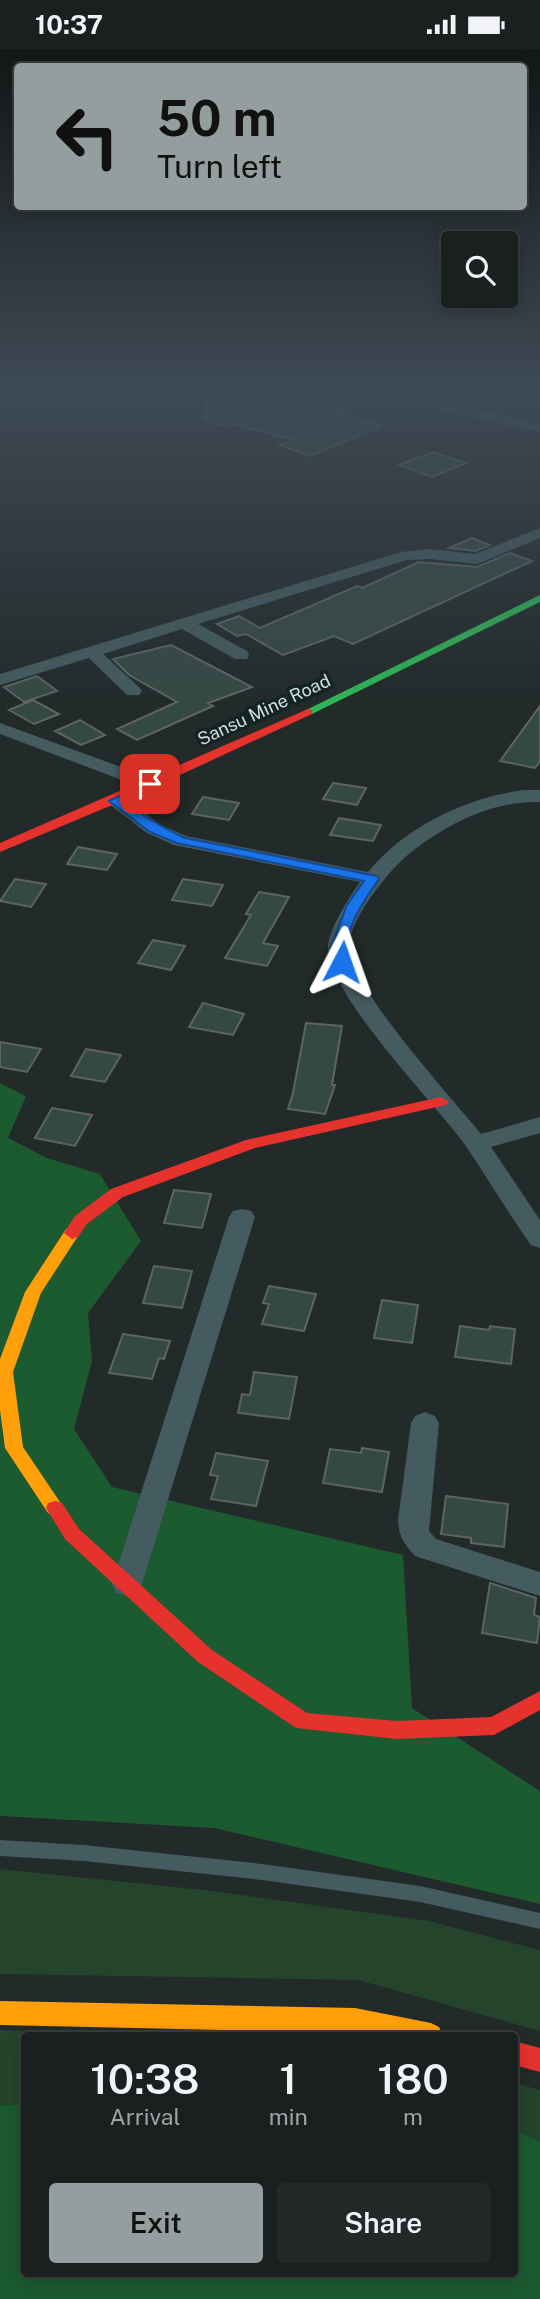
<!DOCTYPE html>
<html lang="en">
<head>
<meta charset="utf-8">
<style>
  :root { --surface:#1a2020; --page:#232829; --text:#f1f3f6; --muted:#9fa3a5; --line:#383e3e; --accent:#959e9e }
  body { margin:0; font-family:"Public Sans",sans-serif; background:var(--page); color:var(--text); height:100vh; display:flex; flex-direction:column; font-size:26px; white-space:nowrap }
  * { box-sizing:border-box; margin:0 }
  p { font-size:23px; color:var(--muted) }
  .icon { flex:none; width:38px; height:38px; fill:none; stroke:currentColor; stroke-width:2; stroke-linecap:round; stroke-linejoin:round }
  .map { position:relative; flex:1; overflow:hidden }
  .panel { position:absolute; left:21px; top:1983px; width:497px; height:245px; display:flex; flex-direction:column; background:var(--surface); border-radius:7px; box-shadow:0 4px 18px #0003,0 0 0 2px var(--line) }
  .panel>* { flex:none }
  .banner { position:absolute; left:14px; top:14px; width:513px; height:147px; border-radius:7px; box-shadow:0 4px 18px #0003,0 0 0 2px var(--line); background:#959e9e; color:#111; overflow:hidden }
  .buttons { position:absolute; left:441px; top:182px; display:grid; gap:14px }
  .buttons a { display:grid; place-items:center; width:77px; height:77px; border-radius:7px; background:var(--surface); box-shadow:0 4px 18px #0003,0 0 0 2px var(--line); font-size:35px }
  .pin { position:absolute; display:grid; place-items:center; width:60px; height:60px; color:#fff; margin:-30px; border-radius:14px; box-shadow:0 4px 10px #0006 }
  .me { position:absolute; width:77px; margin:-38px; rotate:4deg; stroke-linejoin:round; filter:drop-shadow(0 0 5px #0008) }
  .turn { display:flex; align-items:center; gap:24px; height:147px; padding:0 28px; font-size:32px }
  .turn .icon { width:91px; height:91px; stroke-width:2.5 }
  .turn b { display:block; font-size:49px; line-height:60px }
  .eta { display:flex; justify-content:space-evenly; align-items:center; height:119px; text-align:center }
  .eta b { font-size:42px; font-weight:600; line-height:49px }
  .button { display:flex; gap:14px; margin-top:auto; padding:14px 28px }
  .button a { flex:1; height:80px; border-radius:7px; background:var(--accent); color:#111; font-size:28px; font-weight:600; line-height:80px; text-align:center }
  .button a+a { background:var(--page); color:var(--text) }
  .status { display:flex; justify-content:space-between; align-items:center; height:49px; padding:0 35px; background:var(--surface); direction:ltr }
  .status svg { height:19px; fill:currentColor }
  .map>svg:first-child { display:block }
  .green { fill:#24442c }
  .forest { fill:#1c5a30 }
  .building { fill:#354944; stroke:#5d6463; stroke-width:2 }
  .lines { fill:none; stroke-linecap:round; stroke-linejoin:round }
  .lane { fill:#445b60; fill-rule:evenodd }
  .street { fill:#445b60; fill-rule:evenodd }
  .fast { fill:#30b455; fill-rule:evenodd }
  .slow { fill:#ff9f0a; fill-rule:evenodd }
  .jam { fill:#e5322d; fill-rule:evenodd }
  .route { fill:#1a73e8; stroke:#114b97; stroke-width:2 }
  .labels { text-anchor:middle; stroke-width:7; stroke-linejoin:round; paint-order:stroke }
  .far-street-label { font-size:18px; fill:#d3dddd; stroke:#142423 }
</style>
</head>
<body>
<div class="status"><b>10:37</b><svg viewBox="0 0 49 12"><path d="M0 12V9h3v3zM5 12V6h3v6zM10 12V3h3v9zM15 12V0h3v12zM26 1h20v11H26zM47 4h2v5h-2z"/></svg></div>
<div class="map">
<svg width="540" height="2250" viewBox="0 0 540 2250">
  <rect width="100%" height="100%" fill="#222a2a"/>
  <path class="green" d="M0 1820 213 1842 429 1872 540 1901V1982L358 1931 0 1925Z
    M0 1981 236 1986H24V2055L0 2057Z
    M514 2034 540 2041V2092L515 2082Z"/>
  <path class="forest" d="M0 1034 26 1047 8 1089 47 1109 100 1125 141 1192 88 1264 92 1312 74 1380 112 1438 403 1506 412 1659 540 1742V1855L214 1779 0 1767Z
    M24 2055V2224H514L515 2082 540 2092V2250H0V2057Z"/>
  <path class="building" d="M207 340H380L382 342 337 363 382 377 310 407 279 396 293 391 229 374 222 377 205 371Z
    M433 403 466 414 432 428 399 416Z
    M472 489 490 496 475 502 449 499Z
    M510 504 532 512 353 595 334 587 283 606 246 585 237 587 217 575 239 567 260 579 357 537 362 539 419 513 477 518Z
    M171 596 252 638 208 654 213 657 137 691 117 680 177 653 129 626 113 610Z
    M37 627 57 642 24 653 4 638Z
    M33 651 59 665 34 675 9 661Z
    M540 657V712L535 719 500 712Z
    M80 671 105 686 81 696 55 682Z
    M333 734 366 739 357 756 323 750Z
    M203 748 239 754 229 771 192 765Z
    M339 769 381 776 373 792 330 786Z
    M78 798 117 805 107 821 67 815Z
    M15 830 46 835 31 858 0 852Z
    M183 830 223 836 212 857 172 851Z
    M259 843 289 848 263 894 278 897 267 917 225 909 251 866 246 865Z
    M153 891 185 897 171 921 138 914Z
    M203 954 244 965 233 986 189 978Z
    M306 974 342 977 332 1036H335L325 1065 288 1060 293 1044Z
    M0 993 41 1000 27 1023 0 1018Z
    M86 1000 121 1006 105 1033 71 1027Z
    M52 1059 92 1066 75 1097 35 1089Z
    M174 1141 211 1145 202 1179 164 1174Z
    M154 1217 192 1222 182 1259 143 1254Z
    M269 1237 316 1245 304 1282 262 1275 269 1255 263 1254Z
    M382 1251 418 1256 412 1294 374 1289Z
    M460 1277 489 1281 490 1277 515 1280 511 1315 455 1308Z
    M123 1285 170 1292 164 1310 159 1309 152 1330 109 1324Z
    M254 1323 297 1328 289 1370 238 1364 242 1345 250 1346Z
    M362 1399 389 1403 382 1443 323 1434 330 1400 361 1404Z
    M216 1404 268 1412 256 1457 211 1450 218 1427 210 1426Z
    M446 1447 508 1455 504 1498 471 1494V1489L441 1485Z
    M490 1534 536 1549 534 1566 540 1568 537 1594 482 1584Z"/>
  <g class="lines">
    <path class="lane" d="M0 1791 84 1796 262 1815 420 1837 540 1864V1880L420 1853 262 1831 84 1812 0 1807Z"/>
    <path class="street" d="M383 340H402L438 352 540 375V383L429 358Z
      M540 479V489L477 515 430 510 407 511 198 575 247 602 249 606 247 610H235L182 580 103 605 139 638 142 642 139 646H127L89 609 0 636V625L401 503 430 500 475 505Z
      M0 674 157 731 159 735 157 739H143L0 685Z
      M523 741H540V753C491 752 447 775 409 805 389 821 348 872 349 898 349 937 453 1050 481 1085L540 1068V1084L491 1098 540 1171V1199L531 1196C507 1163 486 1126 463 1093 430 1049 334 952 328 901 326 884 350 847 360 833L174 796 147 784 105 752 108 748H122L161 776 186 787 368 823C406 777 465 749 523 741Z
      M242 1160 251 1162 255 1168 142 1535 138 1544 127 1547 116 1544 112 1535 229 1168 233 1162Z
      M425 1363 435 1367 439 1374 429 1482 436 1490 540 1523V1547L415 1507C404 1495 399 1488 398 1471L411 1374 415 1367Z"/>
    <path class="fast" d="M540 546V553L312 665 302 663Z"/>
    <path class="slow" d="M72 1178 80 1184 41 1244 13 1323 23 1398 64 1459 62 1464 55 1466 48 1464 5 1399 0 1361V1310L25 1243 66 1180Z
      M0 1952 355 1959 431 1974 439 1978 443 1986 0 1976Z"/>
    <path class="jam" d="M308 660 312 661V665L141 744 0 803V794Z
      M441 1048 449 1053 446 1056 255 1099 123 1148 87 1175 78 1188 72 1190 64 1184 75 1167 111 1140 246 1091Z
      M55 1452 62 1454 79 1480 212 1601 307 1664 397 1672 491 1668 540 1642V1661L494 1686 397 1690 296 1679 198 1613 65 1490 46 1459 48 1454Z
      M514 1992 540 1999V2023L514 2016Z"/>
  </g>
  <linearGradient id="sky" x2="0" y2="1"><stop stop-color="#131717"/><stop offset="0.52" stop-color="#3e4a55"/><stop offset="1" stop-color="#3e4a55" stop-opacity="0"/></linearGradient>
  <rect width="540" height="655" fill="url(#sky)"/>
  <path class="route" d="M150 732 154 733V738L124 753C144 767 162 779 185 789L377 827 379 830C363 853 340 884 349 913L347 916H338L331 899 347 856 364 832 177 794 150 783 109 752Z"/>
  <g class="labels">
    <g class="far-street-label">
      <text transform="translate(264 661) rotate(-25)" y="6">Sansu Mine Road</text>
    </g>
  </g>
</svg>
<div class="buttons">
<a><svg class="icon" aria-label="search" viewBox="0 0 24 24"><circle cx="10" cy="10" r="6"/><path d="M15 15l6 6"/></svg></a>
</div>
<div class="pin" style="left:150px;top:735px;background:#d93025"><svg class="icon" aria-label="arrive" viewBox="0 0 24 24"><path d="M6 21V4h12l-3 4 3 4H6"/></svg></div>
<svg class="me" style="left:342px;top:913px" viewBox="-20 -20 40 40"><path d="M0-17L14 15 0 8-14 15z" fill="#1a73e8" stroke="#fff" stroke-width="4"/></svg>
<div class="banner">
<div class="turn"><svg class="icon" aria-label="left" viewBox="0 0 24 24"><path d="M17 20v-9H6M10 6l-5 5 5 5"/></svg><div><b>50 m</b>Turn left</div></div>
</div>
<section class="panel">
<div class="eta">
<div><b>10:38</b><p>Arrival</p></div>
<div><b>1</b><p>min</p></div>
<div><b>180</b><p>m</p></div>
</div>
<div class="button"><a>Exit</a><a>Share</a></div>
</section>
</div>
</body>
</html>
